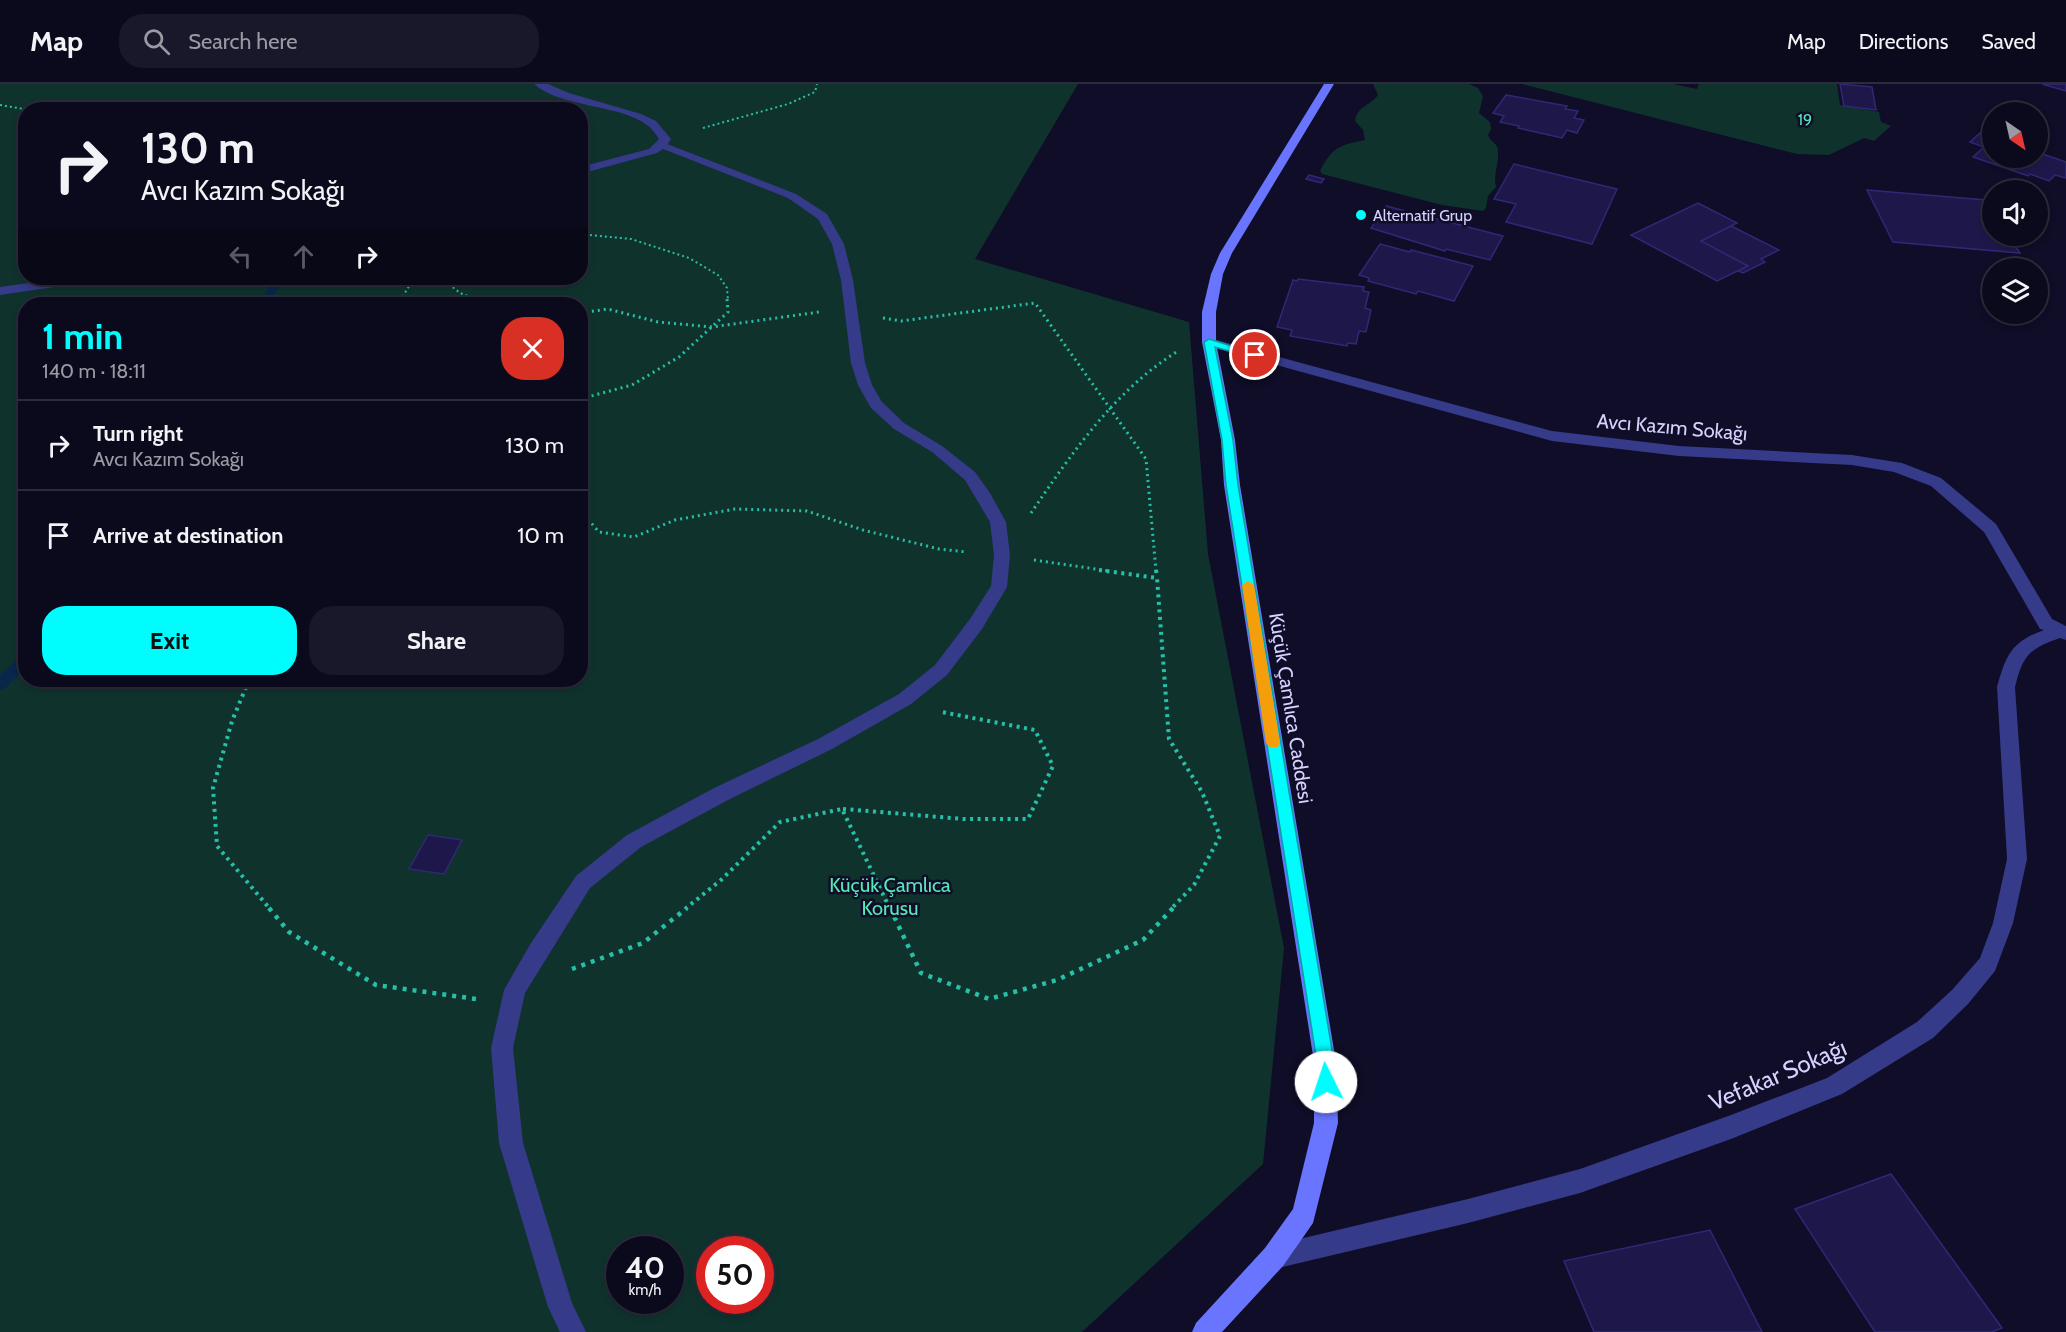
<!DOCTYPE html>
<html lang="en">
<head>
<meta charset="utf-8">
<style>
  :root { --surface:#0b0a1d; --page:#19182a; --text:#f1f3f6; --muted:#9a9aa4; --line:#2b2b3b; --accent:#00fdfe }
  body { margin:0; font-family:Cabin,sans-serif; background:var(--page); color:var(--text); height:100vh; display:flex; flex-direction:column; font-size:22px; white-space:nowrap }
  * { box-sizing:border-box; margin:0 }
  p { font-size:20px; color:var(--muted) }
  .icon { flex:none; width:33px; height:33px; fill:none; stroke:currentColor; stroke-width:2; stroke-linecap:round; stroke-linejoin:round }
  .map { position:relative; flex:1; overflow:hidden }
  .side { position:absolute; left:18px; top:213px; width:570px; height:390px; display:flex; flex-direction:column; background:var(--surface); border-radius:24px; box-shadow:0 3px 9px #0003,0 0 0 2px var(--line) }
  .side>* { flex:none }
  .banner { position:absolute; left:18px; top:18px; width:570px; height:183px; border-radius:24px; box-shadow:0 3px 9px #0003,0 0 0 2px var(--line); background:#0b0a1d; color:var(--text); overflow:hidden }
  .needle { width:39px; rotate:146deg }
  .fabs { position:absolute; left:1982px; top:18px; display:grid; gap:12px }
  .fabs a { display:grid; place-items:center; width:66px; height:66px; border-radius:50%; background:var(--surface); box-shadow:0 3px 9px #0003,0 0 0 2px var(--line); font-size:30px }
  .speed { position:absolute; left:606px; top:1152px; display:flex; gap:12px; font-size:30px; font-weight:700; text-align:center }
  .speed>* { display:grid; place-content:center; width:78px; height:78px; border-radius:50%; background:var(--surface); box-shadow:0 3px 9px #0003,0 0 0 2px var(--line); line-height:1 }
  .speed small { font-size:15px; font-weight:400 }
  .speed .limit { border:9px solid #d22; background:#fff; color:#111 }
  .pin { position:absolute; display:grid; place-items:center; width:51px; height:51px; color:#fff; margin:-26px; border:3px solid #fff; border-radius:50%; box-shadow:0 2px 6px #0007 }
  .me { position:absolute; width:66px; margin:-33px; rotate:356deg; stroke-linejoin:round; filter:drop-shadow(0 0 4px #0008) }
  .turn { display:flex; align-items:center; gap:21px; height:126px; padding:0 24px; font-size:27px }
  .turn .icon { width:78px; height:78px; stroke-width:2.5 }
  .turn b { display:block; font-size:42px; line-height:51px }
  .lanes { display:flex; align-items:center; height:57px; padding:0 24px; background:#0003; justify-content:center; gap:30px; direction:ltr }
  .lanes .off { opacity:.35 }
  .round { display:grid; place-items:center; flex:none; width:63px; height:63px; border-radius:24px; background:var(--page) }
  .headline { display:flex; align-items:center; justify-content:space-between; height:102px; padding:0 24px }
  h1 { font-size:36px; font-weight:700; line-height:45px; color:var(--accent) }
  .action { display:flex; gap:12px; margin-top:auto; padding:12px 24px }
  .action a { flex:1; height:69px; border-radius:24px; background:var(--accent); color:#111; font-size:24px; font-weight:700; line-height:69px; text-align:center }
  .action a+a { background:var(--page); color:var(--text) }
  ul { padding:0; list-style:none }
  li { display:flex; align-items:center; gap:18px; height:90px; padding:0 24px; border-top:2px solid var(--line) }
  li div { flex:1 }
  li b { display:block; font-size:22px }
  li em { font-style:normal }
  header { display:flex; align-items:center; gap:36px; box-sizing:border-box; height:84px; padding:0 30px; background:var(--surface); border-bottom:2px solid var(--line) }
  header strong { font-size:28px }
  nav { display:flex; gap:33px; margin-inline-start:auto; font-size:21px }
  .search { width:420px; height:54px; background:var(--page); display:flex; align-items:center; gap:15px; box-sizing:border-box; padding:0 21px; border-radius:24px; color:var(--muted); font-size:22px }
  .map>svg:first-child { display:block }
  .green { fill:#10322d; fill-rule:evenodd }
  .lines { fill:none; stroke-linecap:round; stroke-linejoin:round }
  .stream { fill:#08274b; fill-rule:evenodd }
  .building { fill:#1d1849; stroke:#302877; stroke-width:1.5 }
  .path-far3 { stroke:#26c0a8; stroke-width:2; stroke-dasharray:2 3; stroke-linecap:butt }
  .path-far2 { stroke:#26c0a8; stroke-width:3; stroke-dasharray:2 4; stroke-linecap:butt }
  .path-far1 { stroke:#26c0a8; stroke-width:4; stroke-dasharray:3 4.5; stroke-linecap:butt }
  .path { stroke:#26c0a8; stroke-width:4.5; stroke-dasharray:4 6; stroke-linecap:butt }
  .lane { fill:#353a89; fill-rule:evenodd }
  .street { fill:#353a89; fill-rule:evenodd }
  .secondary { fill:#6a75ff; fill-rule:evenodd }
  .route { fill:#00fdfe; stroke:#00a4a5; stroke-width:1.5 }
  .slow { fill:#f59e0b }
  .poi-dot { fill:#00fdfe; stroke:#0f0d27; stroke-width:2 }
  .labels { text-anchor:middle; stroke-width:5; stroke-linejoin:round; paint-order:stroke }
  .far-park-label { font-size:16px; fill:#56e8b6; stroke:#0f0d27 }
  .far-poi-label { font-size:16px; fill:#d4d3ff; stroke:#0f0d27; text-anchor:start }
  .street-label { font-size:20px; fill:#d4d3ff; stroke:#0f0d27 }
  .park-label { font-size:20px; fill:#56e8b6; stroke:#0f0d27 }
  .near-street-label { font-size:24px; fill:#d4d3ff; stroke:#0f0d27 }
</style>
</head>
<body>
<header>
<strong>Map</strong>
<div class="search"><svg class="icon" aria-label="search" viewBox="0 0 24 24"><circle cx="10" cy="10" r="6"/><path d="M15 15l6 6"/></svg>Search here</div>
<nav><a>Map</a><a>Directions</a><a>Saved</a></nav>
</header>
<div class="map">
<svg width="2066" height="1248" viewBox="0 0 2066 1248">
  <rect width="100%" height="100%" fill="#0f0d27"/>
  <path class="green" d="M0 0H1078L975 175 1189 238 1208 470 1284 864 1263 1080 1082 1248H0ZM26 26H580V194H26ZM26 220H580V596H26ZM620 1166H670V1216H620ZM710 1166H760V1216H710Z
    M1373 0H1469L1478 4 1483 12 1479 29 1490 38 1491 45 1488 51C1490 58 1498 59 1498 67 1499 81 1493 90 1496 103L1488 112 1486 124 1483 127 1442 121 1322 90 1320 87C1332 63 1340 61 1365 56L1363 46 1355 37C1357 22 1370 22 1378 11Z
    M1522 0H1673L1697 5 1699 0H1837L1840 21 1879 28 1881 38 1891 42 1874 57 1864 54 1829 71 1797 70Z"/>
  <g class="lines">
    <path class="stream" d="M275 194H285L268 220H258Z
      M26 570V584L5 604 0 606V591L21 571Z"/>
  </g>
  <path class="building" d="M1840 0 1872 3 1876 26 1844 22Z
    M2042 0H2066V7Z
    M1506 11 1567 22 1565 25 1578 27 1574 34 1584 36 1577 49 1567 46 1562 54 1518 44 1519 42 1500 38 1504 32 1493 29Z
    M1989 41 1992 43V74H2037V68L2066 78V94L2055 91 2049 97 2030 90 2028 92 1973 73 1984 63 1970 58Z
    M1514 80 1617 105 1592 160 1506 138 1516 120 1494 115Z
    M1309 91 1324 95 1321 99 1306 95Z
    M1867 106 1986 116 1992 126V152H2008L2020 169 1893 158Z
    M1698 119 1737 139 1701 157 1748 182 1717 197 1631 151Z
    M1386 122 1503 152 1490 176 1446 165 1445 167 1371 144Z
    M1731 142 1779 166 1761 175 1765 178 1743 189 1738 187 1748 182 1701 157Z
    M1380 160 1410 168 1411 166 1473 182 1454 217 1418 207 1416 210 1368 197 1369 194 1359 191Z
    M1298 195 1364 203 1363 207 1369 208 1365 224 1371 226 1366 248 1359 247 1356 260 1348 259 1347 262 1290 252 1292 246 1277 243 1293 196 1297 197Z
    M428 751 462 756 444 790 409 785Z
    M1891 1090 2002 1244 1992 1248H1875L1795 1125Z
    M1710 1146 1762 1248H1594L1564 1177Z"/>
  <g class="lines">
    <path class="path-far3" d="M0 21 30 26
      M703 44 788 20 815 8 817 0
      M580 150 631 155 689 174 718 191 727 204 728 217
      M441 194 460 209 482 217
      M400 217 414 194"/>
    <path class="path-far2" d="M478 215 492 220
      M398 220 401 215
      M580 229 608 225 658 238 712 243 819 228
      M883 234 901 237 1035 219 1146 375 1156 487
      M580 315 632 301 679 273 728 228 727 215
      M580 426 599 448 634 453 675 436 735 425 807 427 863 446 939 465 967 468
      M1031 429C1072 369 1115 306 1178 267
      M1034 476 1109 487"/>
    <path class="path-far1" d="M1099 486 1157 494 1169 655 1202 708 1220 752 1194 801 1171 825
      M1156 486 1157 493
      M249 596 232 637 213 704 217 762 270 825
      M843 725 964 735H1028L1053 682 1035 646 942 628
      M685 825 721 796 780 738 842 725 890 825"/>
    <path class="path" d="M269 824 289 848 376 901 476 915
      M890 824 921 889 989 915 1057 896 1143 856 1173 824
      M572 885 643 859 687 824"/>
    <path class="lane" d="M662 58 796 110 827 130 844 160 853 196 865 279 872 301 882 318 904 339 942 362 975 388 990 409 1006 438 1010 471 1007 503 982 545 947 591 911 620 832 665 728 716 641 763 590 804 525 909 513 964 523 1059 572 1219 586 1248H560L548 1223 499 1059 491 964 504 906 531 859 576 792 627 751 714 704 818 655 899 610 935 581 970 535 991 502 994 471 990 438 965 396 932 368 894 345 871 324 858 301 851 279 841 196 832 160 818 135 788 114 658 63 656 61Z"/>
    <path class="street" d="M534 0H548L569 9 641 30 656 37 671 55 666 63 657 69 580 90V83L649 65 659 55C656 51 652 44 647 41 619 20 561 24 534 0Z
      M65 194H94L88 198 0 211V203Z
      M1209 254 1552 347 1679 362 1852 371 1902 379 1941 394 1996 440 2052 535 2066 542V556L2060 554C2029 565 2023 571 2015 603L2027 775 2013 839 1995 887 1968 920 1933 954 1842 1010 1731 1055 1580 1109 1468 1139 1274 1185 1265 1182 1262 1173 1265 1164 1274 1161 1468 1115 1580 1085 1731 1031 1827 994 1917 938 1952 906 1980 874 1993 839 2007 775 1997 603C2006 571 2011 558 2044 546L2040 545 1984 448 1931 402 1894 388 1852 381 1679 372 1552 357 1204 261 1202 258 1204 255Z"/>
    <path class="secondary" d="M1324 0H1334L1232 169 1223 190 1216 228V258L1235 356 1240 401 1336 978 1338 1039 1313 1139 1283 1182 1222 1248H1192L1196 1239 1265 1164 1293 1125 1314 1039V978L1224 401 1221 356 1202 258V228L1211 190 1220 169Z"/>
  </g>
  <path class="route" d="M1209 255 1260 271 1255 274 1215 263 1233 356 1238 401 1334 978V998L1332 1004 1326 1007 1320 1004 1317 998V978L1226 401 1222 356 1204 258Z"/>
  <path class="slow" d="M1248 497 1254 501 1280 659 1278 663H1269L1266 659 1242 501Z"/>
  <circle class="poi-dot" cx="1361" cy="131" r="6"/>
  <g class="labels">
    <g class="far-park-label">
      <text x="1805" y="41">19</text>
    </g>
    <g class="far-poi-label">
      <text x="1373" y="137">Alternatif Grup</text>
    </g>
    <g class="street-label">
      <text transform="translate(1672 343) rotate(5)" y="7">Avcı Kazım Sokağı</text>
      <text transform="translate(1291 624) rotate(81)" y="7">Küçük Çamlıca Caddesi</text>
    </g>
    <g class="park-label">
      <text x="890" y="808">Küçük Çamlıca<tspan x="890" dy="23">Korusu</tspan></text>
    </g>
    <g class="near-street-label">
      <text transform="translate(1778 991) rotate(-23)" y="8">Vefakar Sokağı</text>
    </g>
  </g>
</svg>
<div class="fabs">
<a><svg class="needle" viewBox="-14 -14 28 28"><path d="M0-13l5 13h-10z" fill="#e53935"/><path d="M0 13l5-13h-10z" fill="#9a9aa4"/></svg></a>
<a><svg class="icon" aria-label="sound" viewBox="0 0 24 24"><path d="M4 9h4l5-4v14l-5-4H4zM17 9q2 3 0 6"/></svg></a>
<a><svg class="icon" aria-label="layers" viewBox="0 0 24 24"><path d="M12 4l9 5-9 5-9-5zM3 14l9 5 9-5"/></svg></a>
</div>
<div class="speed"><div>40<small>km/h</small></div><div class="limit">50</div></div>
<div class="pin" style="left:1255px;top:271px;background:#d93025"><svg class="icon" aria-label="arrive" viewBox="0 0 24 24"><path d="M6 21V4h12l-3 4 3 4H6"/></svg></div>
<svg class="me" style="left:1326px;top:998px" viewBox="-20 -20 40 40"><circle r="19" fill="#fff"/><path d="M0-13L10 11 0 6-10 11z" fill="#00fdfe"/></svg>
<div class="banner">
<div class="turn"><svg class="icon" aria-label="right" viewBox="0 0 24 24"><path d="M7 20v-9h11M14 6l5 5-5 5"/></svg><div><b>130 m</b>Avcı Kazım Sokağı</div></div>
<div class="lanes"><svg class="icon off" aria-label="left" viewBox="0 0 24 24"><path d="M17 20v-9H6M10 6l-5 5 5 5"/></svg><svg class="icon off" aria-label="ahead" viewBox="0 0 24 24"><path d="M12 20V5M6 11l6-6 6 6"/></svg><svg class="icon" aria-label="right" viewBox="0 0 24 24"><path d="M7 20v-9h11M14 6l5 5-5 5"/></svg></div>
</div>
<section class="side">
<div class="headline"><div><h1>1 min</h1><p>140 m · 18:11</p></div><a class="round" style="background:#d93025;color:#fff"><svg class="icon" aria-label="close" viewBox="0 0 24 24"><path d="M6 6l12 12M18 6L6 18"/></svg></a></div>
<ul>
<li><svg class="icon" aria-label="right" viewBox="0 0 24 24"><path d="M7 20v-9h11M14 6l5 5-5 5"/></svg><div><b>Turn right</b><p>Avcı Kazım Sokağı</p></div><em>130 m</em></li>
<li><svg class="icon" aria-label="arrive" viewBox="0 0 24 24"><path d="M6 21V4h12l-3 4 3 4H6"/></svg><div><b>Arrive at destination</b></div><em>10 m</em></li>
</ul>
<div class="action"><a>Exit</a><a>Share</a></div>
</section>
</div>
</body>
</html>
